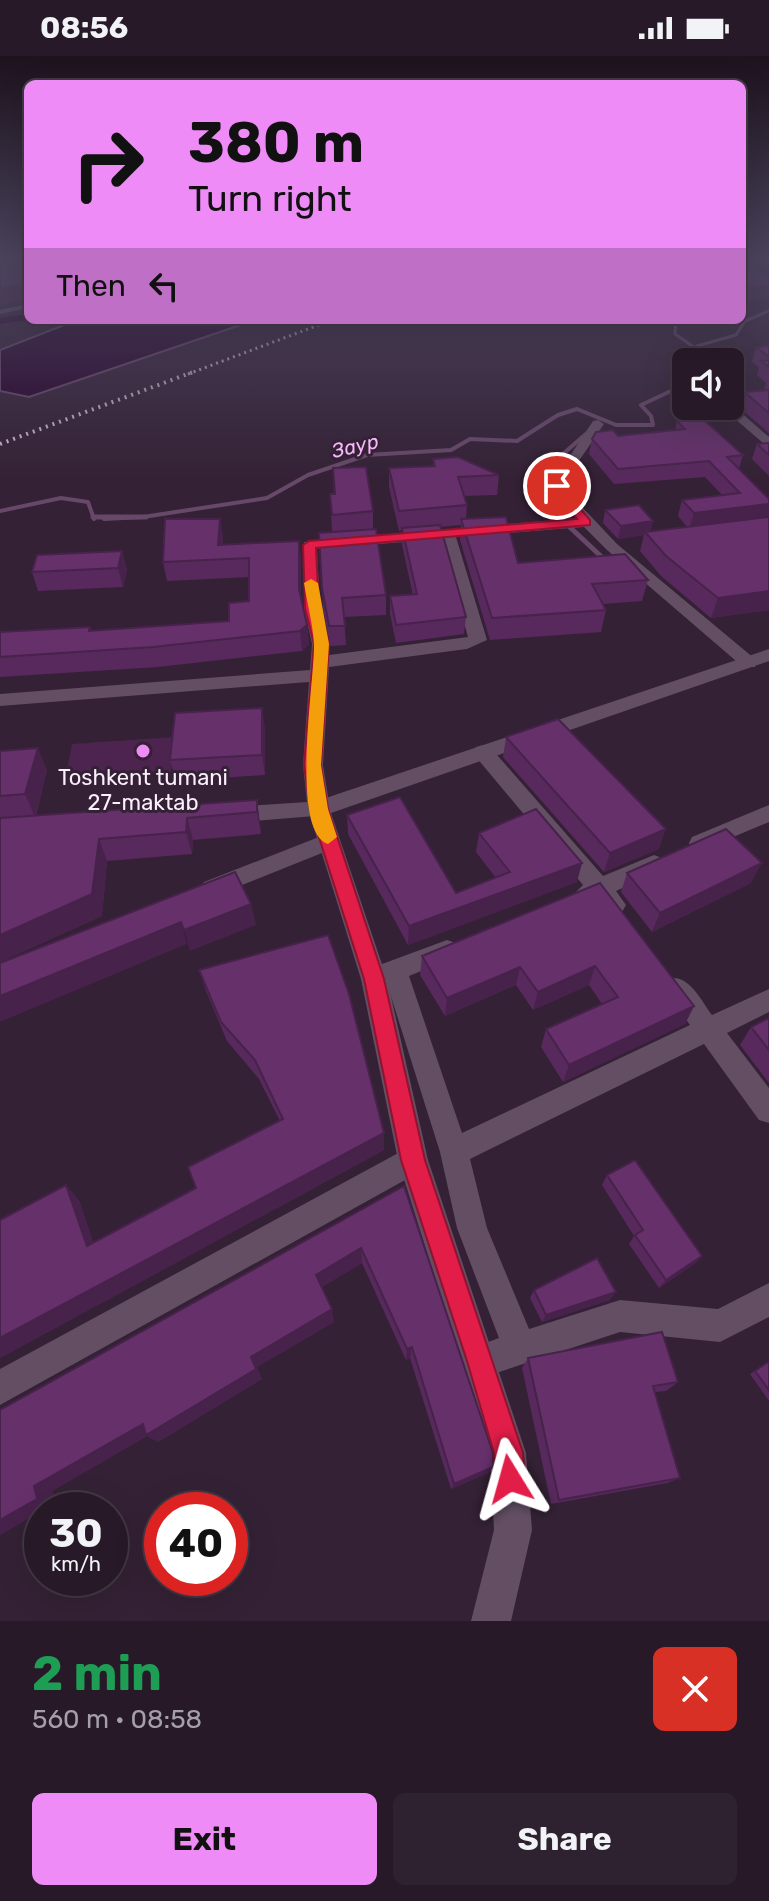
<!DOCTYPE html>
<html lang="en">
<head>
<meta charset="utf-8">
<style>
  :root { --surface:#271928; --page:#2f2230; --text:#f1f3f6; --muted:#a4a0a8; --line:#433845; --accent:#ef8bf7 }
  body { margin:0; font-family:Rubik,sans-serif; background:var(--page); color:var(--text); height:100vh; display:flex; flex-direction:column; font-size:30px; white-space:nowrap }
  * { box-sizing:border-box; margin:0 }
  p { font-size:26px; color:var(--muted) }
  .icon { flex:none; width:44px; height:44px; fill:none; stroke:currentColor; stroke-width:2; stroke-linecap:round; stroke-linejoin:round }
  .map { position:relative; height:1565px; overflow:hidden }
  .panel { display:flex; flex-direction:column; background:var(--surface); flex:1 }
  .panel>* { flex:none }
  .banner { position:absolute; left:24px; top:24px; width:722px; height:244px; border-radius:12px; box-shadow:0 8px 32px #0002,0 0 0 2px var(--line); background:#ef8bf7; color:#111; overflow:hidden }
  .buttons { position:absolute; left:672px; top:292px; display:grid; gap:16px }
  .buttons a { display:grid; place-items:center; width:72px; height:72px; border-radius:12px; background:var(--surface); box-shadow:0 8px 32px #0002,0 0 0 2px var(--line); font-size:40px }
  .speed { position:absolute; left:24px; top:1436px; display:flex; gap:16px; font-size:40px; font-weight:700; text-align:center }
  .speed>* { display:grid; place-content:center; width:104px; height:104px; border-radius:50%; background:var(--surface); box-shadow:0 8px 32px #0002,0 0 0 2px var(--line); line-height:1 }
  .speed small { font-size:20px; font-weight:400 }
  .speed .limit { border:12px solid #d22; background:#fff; color:#111 }
  .pin { position:absolute; display:grid; place-items:center; width:68px; height:68px; color:#fff; margin:-34px; border:4px solid #fff; border-radius:50%; box-shadow:0 2px 8px #0007 }
  .me { position:absolute; width:88px; margin:-44px; rotate:352deg; stroke-linejoin:round; filter:drop-shadow(0 0 6px #0008) }
  .turn { display:flex; align-items:center; gap:28px; height:168px; padding:0 32px; font-size:36px }
  .turn .icon { width:104px; height:104px; stroke-width:2.5 }
  .turn b { display:block; font-size:56px; line-height:68px }
  .then { display:flex; align-items:center; height:76px; padding:0 32px; background:#0003; gap:16px; font-size:30px }
  .round { display:grid; place-items:center; flex:none; width:84px; height:84px; border-radius:12px; background:var(--page) }
  .head { display:flex; align-items:center; justify-content:space-between; height:136px; padding:0 32px }
  h1 { font-size:48px; font-weight:700; line-height:60px; color:#1e9e55 }
  .primary-button { display:flex; gap:16px; margin-top:auto; padding:16px 32px }
  .primary-button a { flex:1; height:92px; border-radius:12px; background:var(--accent); color:#111; font-size:32px; font-weight:700; line-height:92px; text-align:center }
  .primary-button a+a { background:var(--page); color:var(--text) }
  .status { display:flex; justify-content:space-between; align-items:center; height:56px; padding:0 40px; background:var(--surface); direction:ltr }
  .status svg { height:22px; fill:currentColor }
  .map>svg:first-child { display:block }
  .green { fill:#4d2450 }
  .water { fill:#27012a; stroke:#674869; stroke-width:2 }
  .lines { fill:none; stroke-linecap:round; stroke-linejoin:round }
  .stream-far2 { stroke:#674869; stroke-width:3 }
  .stream-far1 { stroke:#674869; stroke-width:4 }
  .stream { stroke:#674869; stroke-width:5 }
  .canal { fill:#27012a; fill-rule:evenodd }
  .service { fill:#634e64; fill-rule:evenodd }
  .minor { fill:#634e64; fill-rule:evenodd }
  .tertiary { fill:#634e64; fill-rule:evenodd }
  .rail-far1 { stroke:#c9bac9; stroke-width:3; stroke-dasharray:2 4; stroke-linecap:butt }
  .rail { stroke:#c9bac9; stroke-width:4; stroke-dasharray:2 5; stroke-linecap:butt }
  .wall { fill:#58295c }
  .shaded-wall { fill:#47224b }
  .building { fill:#66306b; stroke:#47224b; stroke-width:2 }
  .route { fill:#e11d48; stroke:#92132f; stroke-width:2 }
  .slow { fill:#f59e0b }
  .poi-dot { fill:#ef8bf7; stroke:#342135; stroke-width:3 }
  .labels { text-anchor:middle; stroke-width:6; stroke-linejoin:round; paint-order:stroke }
  .far-water-label { font-size:20px; font-style:italic; fill:#f7b8fb; stroke:#342135 }
  .poi-label { font-size:22px; fill:#fceffc; stroke:#342135 }
</style>
</head>
<body>
<div class="status"><b>08:56</b><svg viewBox="0 0 49 12"><path d="M0 12V9h3v3zM5 12V6h3v6zM10 12V3h3v9zM15 12V0h3v12zM26 1h20v11H26zM47 4h2v5h-2z"/></svg></div>
<div class="map">
<svg width="769" height="1565" viewBox="0 0 769 1565">
  <rect width="100%" height="100%" fill="#342135"/>
  <path class="green" d="M174 681 171 716 65 724 72 688Z"/>
  <path class="water" d="M77 264H255L29 341 0 335V294Z"/>
  <g class="lines">
    <path class="stream-far2" d="M676 264 675 278 708 301 703 306
      M697 290 736 279 745 265 769 255"/>
    <path class="stream-far1" d="M0 455 61 442 88 446 94 463
      M104 463 143 461 267 442 308 419 367 399 451 394 470 383 517 385 558 359 577 353 616 369H653L651 360 641 349 686 328
      M561 463 545 447 539 419 587 377"/>
    <path class="stream" d="M93 461H146
      M559 461 606 505"/>
    <path class="canal" d="M28 258V264L0 268V262Z"/>
    <path class="service" d="M28 248V252L0 258V254Z"/>
    <path class="minor" d="M730 347 769 381V392L720 350Z
      M598 364 604 368 568 421 564 430 567 435 617 488 755 603V611H743L607 494 584 471 456 481 487 584 467 593 329 611 323 709 330 753 327 759 229 767 218 759 229 751 307 746 303 709 309 626 0 650V638L310 614 312 588 304 552V486L577 462 550 430 593 365ZM441 483 468 581 329 599 320 552 317 493Z
      M483 689 490 691 603 820 654 799 662 802 665 808 662 814 616 835 626 849 622 856C609 860 604 854 595 843L587 846 579 844 575 837 583 829 476 701 473 696 476 691Z
      M769 749V766L700 795 692 793 689 787 692 781Z
      M329 777 337 779 340 785 337 791 212 841 204 838 200 832 204 826Z
      M447 884 456 887 459 894 456 901 409 920 462 1077 690 969 663 931 667 923C688 916 701 944 712 959L769 933V956L727 977 769 1032V1067L759 1064 704 988 470 1103 487 1172 529 1273 620 1244 718 1253 769 1227V1261L720 1286 620 1276 481 1322 469 1317 464 1305 469 1293 499 1282 457 1172 440 1096 387 928 374 927 370 919 374 911Z
      M413 1089 423 1094 428 1104 423 1114 0 1349V1313Z"/>
    <path class="tertiary" d="M769 593V605L331 757 387 923 428 1104 526 1397 532 1474 511 1565H471L494 1474 490 1397 398 1104 361 923 308 753 311 747Z"/>
    <path class="rail-far1" d="M188 318 332 264"/>
    <path class="rail" d="M0 388 193 316"/>
  </g>
  <path class="wall" d="M0 203 26 220 5 203H28V243L0 249Z
    M742 209 769 221V242L747 245 742 243Z
    M769 290V377L739 351 744 336 766 334 764 332 766 327 757 319 759 311 752 306 756 291Z
    M689 350H730L727 360 704 363Z
    M677 365 743 399 739 413 769 443V554L711 562 661 520 640 495 644 479 618 483 603 467 605 454 653 465 650 475 687 471 678 460 682 444 722 439 705 421 614 428 589 398 592 383 675 374Z
    M769 387V420L752 403 757 388Z
    M433 403 499 419 497 439 464 440 467 449 466 463 518 507 648 524 642 545 603 548 606 554 601 576 490 584 460 484 461 469 440 471 466 561 464 578 396 587 390 558V540L413 539 402 489V474L399 475 389 431V412L433 410Z
    M333 412 373 455V473L386 539V559L344 561 346 589 330 590 323 552 319 477 332 476 330 438H334Z
    M220 463 223 482V489L299 485 301 504V540L307 569 309 588 302 595 158 611 0 621V576L90 571 91 575 229 565 249 545V521L167 525 163 506Z
    M122 495 127 515 123 531 38 535 32 516Z
    M265 672V719L176 725 170 704Z
    M506 681 659 793 604 816 503 701Z
    M0 695 47 714 36 760 257 744 261 778 193 784 192 798 107 805 102 860 0 906Z
    M347 759 456 837 496 822 476 796 479 777 577 826 408 889 348 778Z
    M627 817 751 827 652 876 621 836Z
    M600 827 694 950 685 968 563 1026 541 991 546 973 602 948 589 929 533 954 516 929 445 960 420 919 422 900Z
    M199 914 384 1094 0 1302 79 1144 93 1186 196 1132 280 1065 259 1023 227 985 206 935Z
    M769 962V1027L740 989 751 971Z
    M607 1119 702 1200 694 1208 659 1232 629 1188 634 1180 602 1129Z
    M404 1130 493 1411 488 1417 451 1433 410 1302 406 1304 362 1207 322 1231 334 1266 257 1311 262 1323 158 1386 147 1380 52 1435 54 1447 0 1479Z
    M534 1234 610 1244 542 1266 530 1242Z
    M528 1302 678 1326 666 1335 655 1336 680 1422 667 1427 551 1448 522 1312Z
    M768 1306 769 1307V1345L750 1318Z"/>
  <path class="shaded-wall" d="M28 227V243L0 249V233Z
    M769 229V242L747 245 751 232Z
    M730 350 727 360 704 363 707 351Z
    M769 448V459L767 463 689 473 694 457Z
    M220 463 223 482 222 504 218 489Z
    M653 465 650 479 645 476 644 479 618 483 621 470Z
    M299 485 301 504V552L299 533Z
    M122 495 127 515 123 531 118 512Z
    M769 535V554L711 562 718 542Z
    M307 569 309 588 302 595 300 575Z
    M262 652 265 672V719L262 699Z
    M38 692 47 714 35 761 25 738Z
    M257 744 260 767 261 778 257 756Z
    M187 762 193 784 192 798 186 776Z
    M666 773 659 793 604 816 610 797Z
    M99 783 107 805 102 860 0 906V879Z
    M582 807 577 826 408 889 409 870Z
    M762 807 751 827 652 876 660 857Z
    M251 848 256 869 190 895 184 874Z
    M181 866 187 888 0 966V940Z
    M595 910 589 929 533 954 538 936Z
    M520 911 516 929 445 960 447 942Z
    M694 950 685 968 563 1026 569 1009Z
    M384 1077V1094L0 1302V1282Z
    M66 1129 79 1144 99 1203 87 1190Z
    M361 1192 362 1207 319 1233 316 1219Z
    M702 1200 694 1208 659 1232 666 1224Z
    M616 1236 610 1244 542 1266 546 1259Z
    M332 1253 334 1266 257 1311 262 1323 158 1386 147 1380 52 1435 54 1447 0 1479V1464L34 1430Z
    M412 1291 410 1302 406 1304 407 1293Z
    M493 1411 488 1417 451 1433 454 1428Z"/>
  <path class="building" d="M0 203H2L26 220V208L20 203H28V227L0 233Z
    M742 209 769 221V229L751 232 742 228Z
    M769 290V301L756 291Z
    M769 304V311L761 305Z
    M769 334V357L744 336Z
    M703 363 743 399 727 401 769 443V448L694 457 682 444 740 437 709 405 618 413 592 383 596 376 613 374 618 380 685 373 677 365Z
    M769 387V399L757 388Z
    M458 401 499 419 458 421 467 449 399 455 389 412 435 410 433 403Z
    M366 411 373 455 332 459 330 438H335L333 412Z
    M639 449 653 465 621 470 605 454Z
    M506 461 518 507 625 498 648 524 592 528 606 554 492 562 461 463Z
    M769 461V535L718 542 666 500 645 476Z
    M165 463H220L218 489 299 485V533L307 569 300 575 153 591 0 601V576L90 571 89 575 229 565V547L249 545V502L163 506Z
    M440 469 466 561 396 569 390 540 417 538 402 472Z
    M376 473 386 539 342 542 345 570H329L322 532 319 477Z
    M122 495 118 512 32 516 37 499Z
    M262 652V699L170 704 175 657Z
    M558 663 666 773 610 797 506 681Z
    M38 692 25 738 0 740V695Z
    M400 741 456 837 510 816 479 777 536 753 582 807 409 870 347 759Z
    M257 744V756L187 762 186 776 99 783 92 838 0 879V762Z
    M726 773 762 807 660 857 627 817Z
    M235 816 251 848 184 874 181 866 0 940V907Z
    M600 827 694 950 569 1009 546 973 618 941 595 910 538 936 520 911 447 942 422 900Z
    M328 879 349 938 384 1077 0 1282V1164L66 1129 87 1190 196 1132 188 1111 283 1063 255 1004 221 966 199 914Z
    M769 962V994L751 971Z
    M635 1104 702 1200 666 1224 635 1179 643 1174 607 1119Z
    M404 1130 493 1397V1411L454 1428 412 1291 407 1293 361 1192 316 1219 332 1253 251 1301 256 1313 146 1379 143 1368 34 1430 37 1443 0 1464V1354Z
    M597 1202 616 1236 546 1259 534 1234Z
    M662 1276 678 1326 653 1330 680 1422 559 1444 528 1302Z
    M768 1306 769 1307V1334L755 1315Z"/>
  <linearGradient id="sky" x2="0" y2="1"><stop stop-color="#1d121d"/><stop offset="0.48" stop-color="#4a435c"/><stop offset="1" stop-color="#4a435c" stop-opacity="0"/></linearGradient>
  <rect width="769" height="423" fill="url(#sky)"/>
  <path class="route" d="M557 426 590 464V469L316 492 319 552 329 588 321 709 328 753 384 923 425 1104 523 1397 525 1423 520 1434 510 1438 499 1434 494 1397 467 1305 401 1104 364 923 310 753 304 709 314 588 305 552 303 489 309 485 577 463 551 430Z"/>
  <path class="slow" d="M311 523 318 527 329 588 321 709 328 753 337 781 328 788C289 775 315 622 314 589 313 568 307 547 304 527Z"/>
  <circle class="poi-dot" cx="143" cy="695" r="8"/>
  <g class="labels">
    <g class="far-water-label">
      <text transform="translate(355 390) rotate(-13)" y="7">Заур</text>
    </g>
    <g class="poi-label">
      <text x="143" y="729">Toshkent tumani<tspan x="143" dy="25">27-maktab</tspan></text>
    </g>
  </g>
</svg>
<div class="buttons">
<a><svg class="icon" aria-label="sound" viewBox="0 0 24 24"><path d="M4 9h4l5-4v14l-5-4H4zM17 9q2 3 0 6"/></svg></a>
</div>
<div class="speed"><div>30<small>km/h</small></div><div class="limit">40</div></div>
<div class="pin" style="left:557px;top:430px;background:#d93025"><svg class="icon" aria-label="arrive" viewBox="0 0 24 24"><path d="M6 21V4h12l-3 4 3 4H6"/></svg></div>
<svg class="me" style="left:510px;top:1423px" viewBox="-20 -20 40 40"><path d="M0-17L14 15 0 8-14 15z" fill="#e11d48" stroke="#fff" stroke-width="4"/></svg>
<div class="banner">
<div class="turn"><svg class="icon" aria-label="right" viewBox="0 0 24 24"><path d="M7 20v-9h11M14 6l5 5-5 5"/></svg><div><b>380 m</b>Turn right</div></div>
<div class="then">Then<svg class="icon" aria-label="left" viewBox="0 0 24 24"><path d="M17 20v-9H6M10 6l-5 5 5 5"/></svg></div>
</div>
</div>
<section class="panel">
<div class="head"><div><h1>2 min</h1><p>560 m · 08:58</p></div><a class="round" style="background:#d93025;color:#fff"><svg class="icon" aria-label="close" viewBox="0 0 24 24"><path d="M6 6l12 12M18 6L6 18"/></svg></a></div>
<div class="primary-button"><a>Exit</a><a>Share</a></div>
</section>
</body>
</html>
